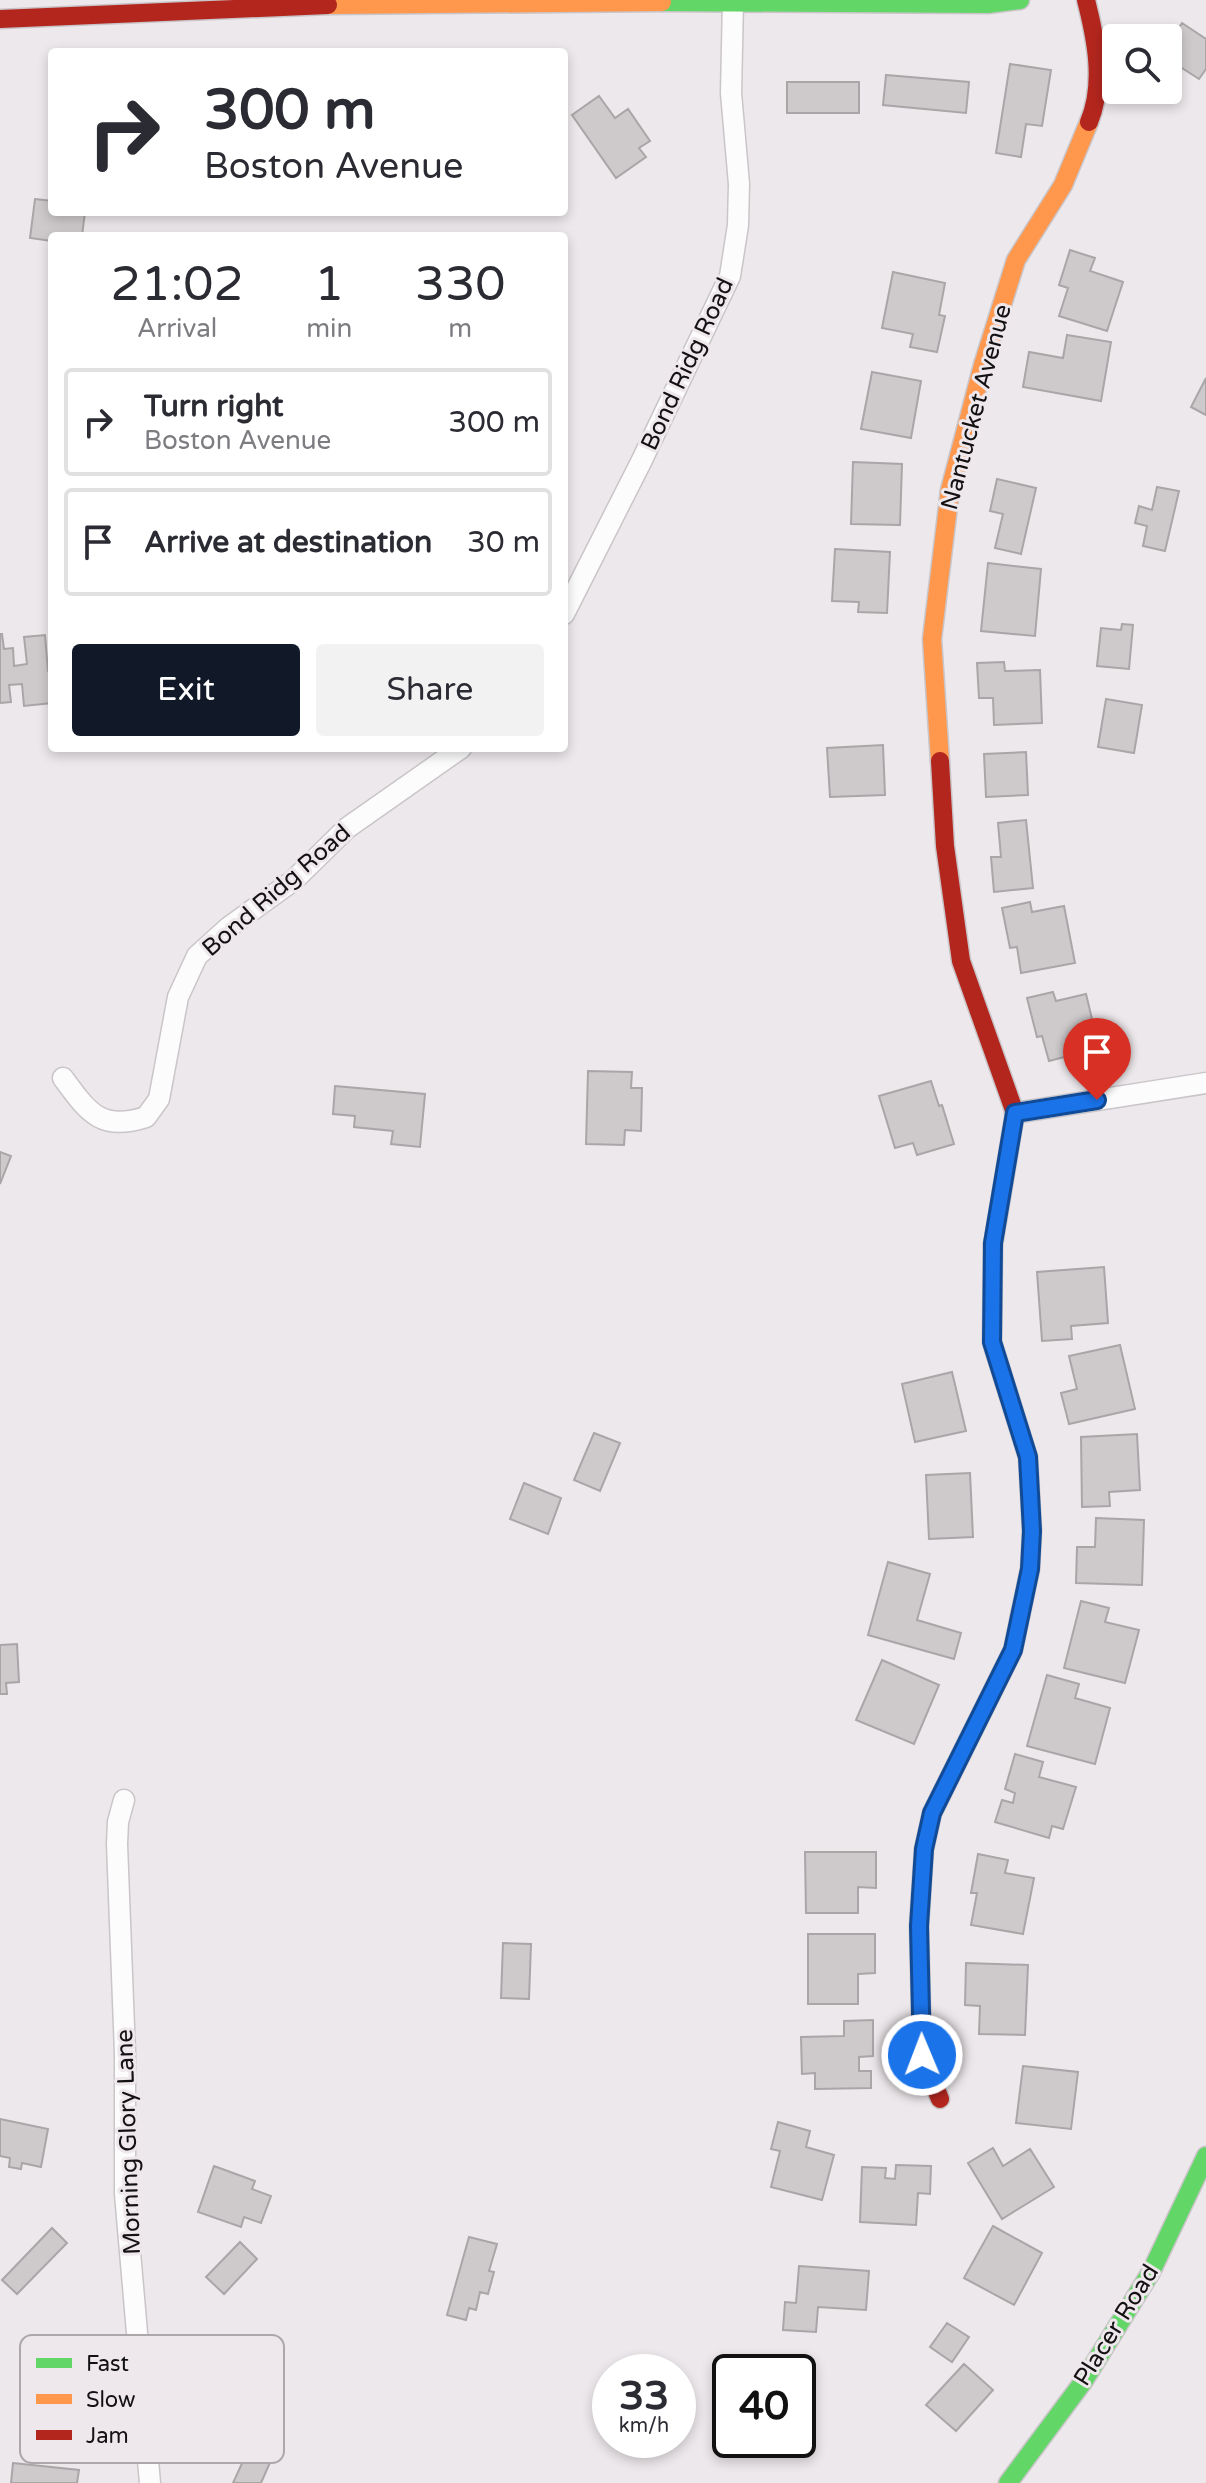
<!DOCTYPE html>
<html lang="en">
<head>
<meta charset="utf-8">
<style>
  :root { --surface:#fff; --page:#f2f2f3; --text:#2b2b33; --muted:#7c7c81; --line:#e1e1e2; --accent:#111827 }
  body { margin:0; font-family:"Varela Round",sans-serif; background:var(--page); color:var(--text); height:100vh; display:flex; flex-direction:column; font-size:30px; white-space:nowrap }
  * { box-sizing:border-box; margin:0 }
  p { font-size:26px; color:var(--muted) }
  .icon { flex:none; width:44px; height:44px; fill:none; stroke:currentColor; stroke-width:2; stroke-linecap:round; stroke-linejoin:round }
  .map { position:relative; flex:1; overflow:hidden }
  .sheet { position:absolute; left:48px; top:232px; width:520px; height:520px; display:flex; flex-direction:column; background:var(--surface); border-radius:8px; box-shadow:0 4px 12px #0003 }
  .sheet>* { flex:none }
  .guide { position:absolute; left:48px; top:48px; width:520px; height:168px; border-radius:8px; box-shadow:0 4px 12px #0003; background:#fff; color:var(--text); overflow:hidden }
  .tools { position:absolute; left:1102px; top:24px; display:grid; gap:16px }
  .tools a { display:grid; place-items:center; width:80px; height:80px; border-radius:8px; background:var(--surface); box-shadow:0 4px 12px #0003; font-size:40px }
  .speed { position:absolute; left:592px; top:2354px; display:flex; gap:16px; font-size:40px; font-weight:700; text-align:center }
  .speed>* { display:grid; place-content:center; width:104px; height:104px; border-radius:50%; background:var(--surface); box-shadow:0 4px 12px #0003; line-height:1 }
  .speed small { font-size:20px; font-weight:400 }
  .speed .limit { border:4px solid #111; border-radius:12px; background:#fff; color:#111 }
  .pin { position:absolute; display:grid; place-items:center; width:68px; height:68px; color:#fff; margin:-82px -34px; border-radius:50% 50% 50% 0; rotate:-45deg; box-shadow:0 0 8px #0007 }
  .pin .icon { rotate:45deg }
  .me { position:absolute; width:88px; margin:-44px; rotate:359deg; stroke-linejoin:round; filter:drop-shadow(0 0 6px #0008) }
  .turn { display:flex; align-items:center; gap:28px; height:168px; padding:0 24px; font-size:36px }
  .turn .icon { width:104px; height:104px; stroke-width:2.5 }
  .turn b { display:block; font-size:56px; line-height:68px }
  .eta { display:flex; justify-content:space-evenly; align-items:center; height:136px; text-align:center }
  .eta b { font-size:48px; font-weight:600; line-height:56px }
  .button { display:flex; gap:16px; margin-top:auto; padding:16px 24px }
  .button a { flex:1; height:92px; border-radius:8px; background:var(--accent); color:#fff; font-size:32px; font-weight:600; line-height:92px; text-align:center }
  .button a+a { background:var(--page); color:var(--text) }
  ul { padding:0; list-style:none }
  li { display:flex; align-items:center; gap:24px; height:108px; margin:0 16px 12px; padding:0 8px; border:4px solid var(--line); border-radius:8px }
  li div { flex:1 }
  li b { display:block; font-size:30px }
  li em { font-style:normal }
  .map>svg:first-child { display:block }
  .building { fill:#cecacc; stroke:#a9a6a8; stroke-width:2 }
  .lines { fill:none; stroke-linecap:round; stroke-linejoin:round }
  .street-casing { stroke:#c9c5c8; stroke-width:23 }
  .fast-casing { stroke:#c9c5c8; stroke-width:21 }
  .slow-casing { stroke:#c9c5c8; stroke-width:21 }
  .jam-casing { stroke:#c9c5c8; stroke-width:21 }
  .street { stroke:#fcfcfc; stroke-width:20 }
  .fast { stroke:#63d668; stroke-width:18 }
  .slow { stroke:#ff974d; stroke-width:18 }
  .jam { stroke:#b3261e; stroke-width:18 }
  .route-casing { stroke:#114b97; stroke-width:20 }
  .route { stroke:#1a73e8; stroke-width:14 }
  .labels { text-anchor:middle; stroke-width:6; stroke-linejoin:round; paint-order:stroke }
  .street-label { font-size:24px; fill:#131112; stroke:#eee7eb }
  .key { fill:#eee7eb; stroke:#aca7aa; stroke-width:2 }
  .key-label { font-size:22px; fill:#131112 }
</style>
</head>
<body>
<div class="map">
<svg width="1206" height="2483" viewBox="0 0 1206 2483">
  <rect width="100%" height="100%" fill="#ede8eb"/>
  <path class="building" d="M1182 23 1206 39V69L1199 79 1168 59V43Z
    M1010 64 1051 70 1042 126 1026 124 1021 157 996 153Z
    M886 75 969 82 966 113 883 105Z
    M787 82H859V113H787Z
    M599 96 615 118 628 109 650 141 639 148 646 157 616 178 572 115Z
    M35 199 52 201V212H85L82 236H52V241L30 238Z
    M1070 250 1095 258 1090 271 1123 282 1107 331 1059 316 1068 288 1059 285Z
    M893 272 945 283 939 315 945 316 937 352 910 347 913 334 882 328Z
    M1067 335 1111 342 1101 401 1023 387 1029 352 1063 358Z
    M872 372 921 381 911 438 861 429Z
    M1206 378V415L1191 407Z
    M853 462 902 464 900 525 851 524Z
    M997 479 1036 488 1021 554 995 548 1003 514 990 511Z
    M1157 487 1179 491 1165 551 1143 546 1147 526 1135 523 1139 506 1152 510Z
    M835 549 890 552 887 613 858 612 859 602 832 601Z
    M988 563 1041 569 1035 636 981 631Z
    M1122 624 1133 625 1129 669 1097 666 1101 628 1121 630Z
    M0 634H2L4 649 13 648 14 666 27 664 24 637 45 635 48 671 52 670V703L24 706 22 684 9 685 11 702 0 703Z
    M1004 662 1005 671 1040 670 1042 723 994 725 993 698H979L977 663Z
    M1106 699 1142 705 1134 753 1098 747Z
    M883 745 885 795 830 797 827 748Z
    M1026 752 1028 795 986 797 984 754Z
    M1026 820 1033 888 994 892 991 857H1001L998 823Z
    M1030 902 1032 912 1064 906 1075 963 1021 973 1017 947 1010 948 1002 908Z
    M1053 992 1056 1001 1086 994 1099 1048 1049 1061 1042 1036 1037 1037 1027 998Z
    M588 1071 632 1072 631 1088H642L641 1131 625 1130 624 1145 586 1144Z
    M931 1081 939 1106 942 1105 954 1144 917 1155 913 1143 895 1148 879 1096Z
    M335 1086 425 1094 420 1147 391 1144 393 1131 354 1127 355 1116 333 1114Z
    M0 1152 11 1156 0 1184Z
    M1104 1267 1108 1323 1071 1326 1072 1339 1042 1341 1037 1272Z
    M1120 1345 1135 1409 1069 1424 1061 1393 1077 1389 1069 1356Z
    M952 1372 966 1431 915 1442 902 1384Z
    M594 1433 620 1443 600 1491 574 1480Z
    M1137 1434 1140 1490 1109 1492 1110 1506 1082 1507 1081 1437Z
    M970 1473 973 1537 929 1539 926 1475Z
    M524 1483 561 1498 548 1534 510 1519Z
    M1096 1518 1144 1520 1142 1585 1076 1583 1077 1547H1095Z
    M888 1562 930 1574 917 1620 961 1633 954 1659 868 1635Z
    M1081 1601 1109 1608 1105 1622 1139 1630 1125 1683 1064 1668Z
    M17 1644 19 1682 6 1683 7 1694H0V1645Z
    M882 1660 939 1685 914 1744 856 1720Z
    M1047 1675 1079 1684 1075 1698 1110 1708 1095 1764 1027 1746Z
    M1015 1754 1043 1762 1039 1777 1076 1787 1063 1829 1052 1826 1049 1838 995 1822 1002 1800 1013 1803 1015 1793 1005 1789Z
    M805 1852H876V1888L858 1887V1913H806Z
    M978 1854 1008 1860 1005 1873 1034 1878 1023 1934 971 1925 977 1893H971Z
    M808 1934H875V1973L858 1974V2004H808Z
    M503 1943 531 1944 529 1999 501 1998Z
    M966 1963 1028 1965 1025 2035 979 2034 980 2006 965 2005Z
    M873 2020V2056L859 2057V2071H871V2088L815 2089V2073L802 2074 801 2037 844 2036V2021Z
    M1023 2066 1078 2072 1071 2129 1016 2123Z
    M0 2119 48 2129 41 2167 22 2163 21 2169 9 2167 10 2158 0 2156Z
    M778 2122 810 2131 806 2147 834 2155 822 2200 771 2187 780 2151 771 2149Z
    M993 2148 1003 2166 1030 2149 1054 2187 1002 2219 968 2163Z
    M896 2165 931 2166 930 2194 918 2193 916 2225 860 2222 862 2167 886 2168 885 2178 895 2179Z
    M214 2166 255 2181 252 2189 271 2196 261 2223 244 2217 241 2227 198 2212Z
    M993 2226 1042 2253 1014 2305 964 2278Z
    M52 2228 67 2243 17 2294 2 2280Z
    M469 2237 497 2244 489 2271 494 2272 488 2294 480 2292 476 2310 469 2308 466 2320 447 2315Z
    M240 2242 257 2259 224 2294 206 2277Z
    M799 2266 869 2271 866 2310 818 2307 816 2332 783 2330 785 2302 796 2303Z
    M947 2323 969 2337 952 2362 930 2347Z
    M964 2364 993 2390 956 2431 926 2405Z
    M249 2448 272 2458 261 2483H233Z
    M13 2463 79 2470 77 2483H11Z"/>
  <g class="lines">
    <g class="street-casing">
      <path id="street" d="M564 614 641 462 730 276 738 225 739 184 731 93 733 1
        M63 1078C88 1112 101 1132 146 1117L159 1099 178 997 197 956 229 927 294 880 347 828 461 748
        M1015 1113 1206 1083
        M124 1800 118 1822 117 1844 125 2053V2194L150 2483"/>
    </g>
    <g class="fast-casing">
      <path id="fast" d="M662 2 988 4 1020 0
        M1008 2483 1083 2382 1151 2272 1206 2156"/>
    </g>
    <g class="slow-casing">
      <path id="slow" d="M328 5 662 2
        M940 761 932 639 950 490 983 365 1016 260 1063 185 1089 122
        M993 1245 992 1342 1028 1457 1032 1531 1030 1569 1020 1616"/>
    </g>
    <g class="jam-casing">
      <path id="jam" d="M1086 0C1096 39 1105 84 1089 122
        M0 19 328 5
        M940 761 945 846 961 961 1015 1113 993 1245
        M940 2099 922 2055 919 1926 924 1849 932 1813 1013 1650 1020 1616"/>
    </g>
    <use href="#street" class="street"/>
    <use href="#fast" class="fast"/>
    <use href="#slow" class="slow"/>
    <use href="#jam" class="jam"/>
  </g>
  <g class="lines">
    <g class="route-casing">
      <path id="route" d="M922 2055 919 1926 924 1849 932 1813 1013 1650 1030 1569 1032 1531 1028 1457 992 1342 993 1243 1015 1113 1097 1100"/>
    </g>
    <use href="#route" class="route"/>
  </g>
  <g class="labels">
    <g class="street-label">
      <text transform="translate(687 364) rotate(-65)" y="8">Bond Ridg Road</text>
      <text transform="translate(976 407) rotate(-75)" y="8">Nantucket Avenue</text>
      <text transform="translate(276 890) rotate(-41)" y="8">Bond Ridg Road</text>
      <text transform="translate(128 2142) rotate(-92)" y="8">Morning Glory Lane</text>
      <text transform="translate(1116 2325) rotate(-58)" y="8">Placer Road</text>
    </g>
  </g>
  <rect x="20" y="2335" width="264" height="128" rx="12" class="key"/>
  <rect x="36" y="2358" width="36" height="10" fill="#63d668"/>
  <rect x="36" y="2394" width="36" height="10" fill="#ff974d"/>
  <rect x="36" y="2430" width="36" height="10" fill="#b3261e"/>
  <g class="key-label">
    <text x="86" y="2371">Fast</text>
    <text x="86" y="2407">Slow</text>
    <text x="86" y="2443">Jam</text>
  </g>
</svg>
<div class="tools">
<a><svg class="icon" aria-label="search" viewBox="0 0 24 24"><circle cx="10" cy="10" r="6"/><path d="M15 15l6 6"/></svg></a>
</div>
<div class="speed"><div>33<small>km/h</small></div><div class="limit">40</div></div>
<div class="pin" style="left:1097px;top:1100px;background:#d93025"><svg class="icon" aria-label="arrive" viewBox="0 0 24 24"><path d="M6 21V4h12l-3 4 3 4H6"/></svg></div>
<svg class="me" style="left:922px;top:2055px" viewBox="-20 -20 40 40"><circle r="17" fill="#1a73e8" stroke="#fff" stroke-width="3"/><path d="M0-11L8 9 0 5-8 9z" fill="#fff"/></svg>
<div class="guide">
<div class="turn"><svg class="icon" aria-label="right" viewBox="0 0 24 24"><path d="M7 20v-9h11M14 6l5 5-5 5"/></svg><div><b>300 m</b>Boston Avenue</div></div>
</div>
<section class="sheet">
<div class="eta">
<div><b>21:02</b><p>Arrival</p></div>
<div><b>1</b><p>min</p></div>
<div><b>330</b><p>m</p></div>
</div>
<ul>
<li><svg class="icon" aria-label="right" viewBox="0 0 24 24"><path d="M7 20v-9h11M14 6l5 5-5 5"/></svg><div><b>Turn right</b><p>Boston Avenue</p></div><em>300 m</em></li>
<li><svg class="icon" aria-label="arrive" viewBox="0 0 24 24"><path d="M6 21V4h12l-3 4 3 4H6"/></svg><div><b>Arrive at destination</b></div><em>30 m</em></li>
</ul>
<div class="button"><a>Exit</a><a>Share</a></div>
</section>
</div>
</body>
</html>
